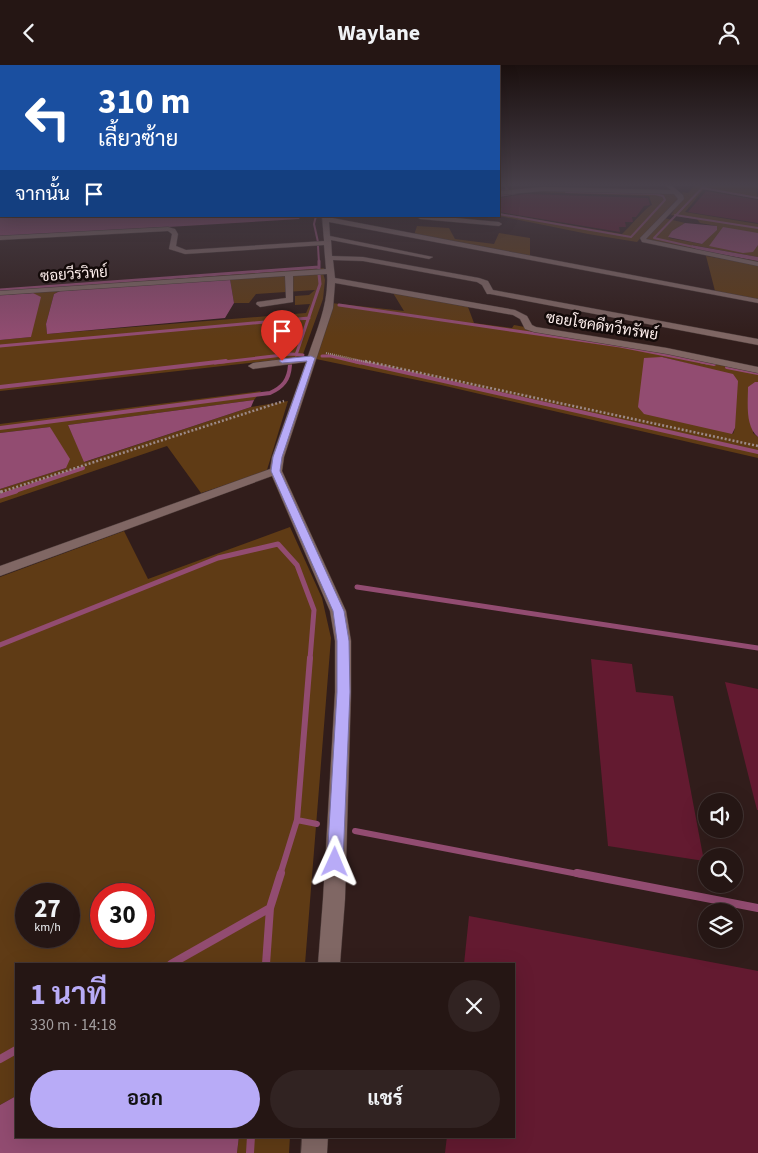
<!DOCTYPE html>
<html lang="th">
<head>
<meta charset="utf-8">
<style>
  :root { --surface:#251614; --page:#312322; --text:#f1f3f6; --muted:#a39fa0; --line:#423534; --accent:#b8abf7 }
  body { margin:0; font-family:"Source Sans 3",Sarabun,sans-serif; background:var(--page); color:var(--text); height:100vh; display:flex; flex-direction:column; font-size:19px; white-space:nowrap }
  * { box-sizing:border-box; margin:0 }
  p { font-size:16px; color:var(--muted) }
  .icon { flex:none; width:28px; height:28px; fill:none; stroke:currentColor; stroke-width:2; stroke-linecap:round; stroke-linejoin:round }
  .map { position:relative; flex:1; overflow:hidden }
  .panel { position:absolute; left:15px; top:898px; width:500px; height:175px; display:flex; flex-direction:column; background:var(--surface); border-radius:0px; box-shadow:0 5px 20px #0002,0 0 0 1px var(--line) }
  .panel>* { flex:none }
  .hud { position:absolute; left:0px; top:0px; width:500px; height:152px; box-shadow:0 5px 20px #0002,0 0 0 1px var(--line); background:#1a4fa0; color:#fff; overflow:hidden }
  .buttons { position:absolute; left:698px; top:728px; display:grid; gap:10px }
  .buttons a { display:grid; place-items:center; width:45px; height:45px; border-radius:50%; background:var(--surface); box-shadow:0 5px 20px #0002,0 0 0 1px var(--line); font-size:25px }
  .speed { position:absolute; left:15px; top:818px; display:flex; gap:10px; font-size:25px; font-weight:700; text-align:center }
  .speed>* { display:grid; place-content:center; width:65px; height:65px; border-radius:50%; background:var(--surface); box-shadow:0 5px 20px #0002,0 0 0 1px var(--line); line-height:1 }
  .speed small { font-size:12px; font-weight:400 }
  .speed .limit { border:8px solid #d22; background:#fff; color:#111 }
  .pin { position:absolute; display:grid; place-items:center; width:42px; height:42px; color:#fff; margin:-51px -21px; border-radius:50% 50% 50% 0; rotate:-45deg; box-shadow:0 0 5px #0007 }
  .pin .icon { rotate:45deg }
  .me { position:absolute; width:55px; margin:-28px; rotate:1deg; stroke-linejoin:round; filter:drop-shadow(0 0 4px #0008) }
  .turn { display:flex; align-items:center; gap:18px; height:105px; padding:0 15px; font-size:22px }
  .turn .icon { width:65px; height:65px; stroke-width:2.5 }
  .turn b { display:block; font-size:35px; line-height:42px }
  .then { display:flex; align-items:center; height:48px; padding:0 15px; background:#0003; gap:10px; font-size:19px }
  .round { display:grid; place-items:center; flex:none; width:52px; height:52px; border-radius:26px; background:var(--page) }
  .head { display:flex; align-items:center; justify-content:space-between; height:85px; padding:0 15px }
  h1 { font-size:30px; font-weight:700; line-height:38px; color:var(--accent) }
  .cta { display:flex; gap:10px; margin-top:auto; padding:10px 15px }
  .cta a { flex:1; height:58px; border-radius:30px; background:var(--accent); color:#111; font-size:20px; font-weight:700; line-height:58px; text-align:center }
  .cta a+a { background:var(--page); color:var(--text) }
  header { display:flex; justify-content:space-between; align-items:center; height:65px; padding:0 15px; background:var(--surface); font-size:22px; font-weight:700 }
  .map>svg:first-child { display:block }
  .green { fill:#5f3b15; fill-rule:evenodd }
  .water { fill:#924c71 }
  .lines { fill:none; stroke-linecap:round; stroke-linejoin:round }
  .stream-far5 { stroke:#924c71; stroke-width:2 }
  .stream-far4 { stroke:#924c71; stroke-width:3 }
  .stream-far3 { stroke:#924c71; stroke-width:4 }
  .stream-far2 { stroke:#924c71; stroke-width:5 }
  .stream-far1 { stroke:#924c71; stroke-width:6 }
  .stream { stroke:#924c71; stroke-width:8 }
  .building { fill:#631a30 }
  .minor-casing { stroke:#4a3a38; stroke-width:1 }
  .path-far2 { stroke:#9c8a88; stroke-width:2; stroke-dasharray:1 1; stroke-linecap:butt }
  .path-far1 { stroke:#9c8a88; stroke-width:2.5; stroke-dasharray:2 2; stroke-linecap:butt }
  .path { stroke:#9c8a88; stroke-width:3; stroke-dasharray:2.5 2.5; stroke-linecap:butt }
  .minor { fill:#806764; fill-rule:evenodd }
  .route { fill:#b8abf7; stroke:#786fa1 }
  .labels { text-anchor:middle; stroke-width:5; stroke-linejoin:round; paint-order:stroke }
  .far-street-label { font-size:15px; fill:#fcedeb; stroke:#130a09 }
</style>
</head>
<body>
<header><svg class="icon" aria-label="back" viewBox="0 0 24 24"><path d="M15 5l-7 7 7 7"/></svg>Waylane<svg class="icon" aria-label="person" viewBox="0 0 24 24"><circle cx="12" cy="8" r="4"/><path d="M4 21q1-7 8-7t8 7"/></svg></header>
<div class="map">
<svg width="758" height="1088" viewBox="0 0 758 1088">
  <rect width="100%" height="100%" fill="#311d1b"/>
  <path class="green" d="M695 120H758V124L756 125 758 134 704 124 685 147 758 159V192L692 180 697 185 758 196V198L652 178 645 174 664 153 685 158 672 166 669 173 702 179 717 161 700 158 697 154 671 150 683 131 682 127 688 128Z
    M544 126 674 128 679 132 637 177 588 169 499 151V148L622 169C629 163 646 142 652 140L649 131 532 127Z
    M417 161 449 163 455 174 494 179 499 168 530 173V192L414 170Z
    M706 191 758 200V234L715 226Z
    M324 203 323 208 325 215 323 234 302 292 0 326V275L31 272 33 228 0 230V226ZM230 214 234 238H249L256 229 315 225 309 230 295 231V240L310 239 306 248 47 269 46 259 54 229 60 226Z
    M393 228 468 242 474 258 512 263 514 260 758 306V317H755L753 368 758 372V393L441 320 316 294 331 238 404 246ZM662 292 733 310 735 363 733 369Z
    M261 326 254 335 68 360 85 397 251 342 288 336 267 405 261 408 201 428 167 381 0 438V424L66 403 50 362 0 368V359Z
    M290 462 322 533 331 573 305 899H257V897L246 899H16V1031L0 1040V512L124 466 148 514ZM26 829H69V871H26ZM101 829H144V871H101Z
    M239 1071H290L289 1088H237Z"/>
  <path class="water" d="M0 139 1 151H301L299 154 267 156 0 172Z
    M685 158 717 161V165L702 179 668 172 672 166Z
    M723 162 758 168V180L753 187 743 188 709 181Z
    M691 180 758 192V196L697 185Z
    M230 214 234 238 225 253 47 269 46 259 54 229 60 226Z
    M33 228 41 232 31 272 0 275V230Z
    M662 292 733 309 738 316 735 363 732 369 644 349 638 342 644 293Z
    M755 317H758V372C745 361 748 338 748 322Z
    M254 335 251 342 84 397 68 360Z
    M50 362 70 394 66 403 0 424V368Z
    M16 1031V1071H239L237 1088H0V1040Z"/>
  <g class="lines">
    <path class="stream-far5" d="M702 123 758 133
      M499 126 508 125 504 120
      M499 131 517 128
      M499 149 631 172 665 135 663 131 655 129 566 127
      M675 150 758 163
      M316 151 314 159 318 177
      M318 181 319 198
      M698 183 654 173 705 120"/>
    <path class="stream-far4" d="M319 196V204
      M0 225 319 202
      M339 240 620 281 707 298
      M0 281 309 253
      M296 290 320 219 319 209
      M322 291H331L360 298
      M215 298 291 289 303 290"/>
    <path class="stream-far3" d="M355 296 758 387
      M700 296 714 299
      M727 302 758 308
      M0 322 226 296
      M0 363 270 328C283 322 289 315 290 300
      M12 427 83 403"/>
    <path class="stream-far2" d="M0 431 16 426
      M357 522 758 583
      M0 580 218 493 278 479 297 500 314 545 310 594"/>
    <path class="stream-far1" d="M297 755 310 593
      M355 766 583 810
      M280 810 297 755 317 759"/>
    <path class="stream" d="M577 808 758 843
      M171 899 270 843 281 808
      M266 899 270 843
      M0 994 16 985
      M250 1088 251 1071"/>
  </g>
  <path class="building" d="M706 126 758 135V158L688 147Z
    M525 129 648 133 650 140 644 141 636 152H632L633 157H625L626 162H619L620 167 499 147V133Z
    M591 594 632 599 636 627 673 631 704 796 608 781Z
    M725 617 758 624V745H757Z
    M469 851 758 906V1088H445L447 1071H514V899H464Z"/>
  <g class="lines">
    <g class="minor-casing">
      <path id="minor" d="M665 120H671L683 130 684 134 646 174 758 197V201L642 177 640 173 678 134 674 129 543 126 499 130V126L543 122 671 125Z
        M0 131H1V135H0Z
        M322 151 758 234V238L329 157 330 171 433 192 429 194 331 175 332 191 363 192 479 213 488 216 493 225 758 274V280L490 229H487L482 220 477 217 363 196 333 195 335 213 515 245 527 251 532 260 536 262 667 283 758 302V308L667 289 534 267 525 264 520 254 513 250 335 218 333 243 284 392 282 406 346 546 351 576V627L345 834 340 899H318L323 834 335 627V576L330 546 272 411 0 511V501L270 404 272 392 306 297 253 304 248 301 253 298 308 291C317 264 329 238 327 209L293 211V237L260 242 256 239 257 237 286 233 285 211 0 230V226L326 204 324 180 185 189 169 184 172 169 168 166 0 175V171L168 162 175 164 178 169 176 181 186 185 324 176Z
        M434 151 499 157 502 159 499 161 420 154 417 152Z
        M302 1071H328L327 1088H301Z"/>
    </g>
    <path class="path-far2" d="M326 288 371 298"/>
    <path class="path-far1" d="M365 296 758 381
      M1 427 284 336"/>
    <path class="path" d="M0 427 5 426"/>
    <use href="#minor" class="minor"/>
  </g>
  <linearGradient id="sky" x2="0" y2="1"><stop stop-color="#1b100f"/><stop offset="0.44" stop-color="#48404a"/><stop offset="1" stop-color="#48404a" stop-opacity="0"/></linearGradient>
  <rect width="758" height="272" fill="url(#sky)"/>
  <path class="route" d="M311 291 315 293 282 392 280 406 344 546 349 576 350 627 343 797 340 802 335 805 330 802 327 797 337 627V576L333 546 271 406 273 392 307 296 282 298 279 296 282 294Z"/>
  <g class="labels">
    <g class="far-street-label">
      <text transform="translate(74 209) rotate(-4)" y="5">ซอยวีรวิทย์</text>
      <text transform="translate(602 261) rotate(9)" y="5">ซอยโชคดีทวีทรัพย์</text>
    </g>
  </g>
</svg>
<div class="buttons">
<a><svg class="icon" aria-label="sound" viewBox="0 0 24 24"><path d="M4 9h4l5-4v14l-5-4H4zM17 9q2 3 0 6"/></svg></a>
<a><svg class="icon" aria-label="search" viewBox="0 0 24 24"><circle cx="10" cy="10" r="6"/><path d="M15 15l6 6"/></svg></a>
<a><svg class="icon" aria-label="layers" viewBox="0 0 24 24"><path d="M12 4l9 5-9 5-9-5zM3 14l9 5 9-5"/></svg></a>
</div>
<div class="speed"><div>27<small>km/h</small></div><div class="limit">30</div></div>
<div class="pin" style="left:282px;top:296px;background:#d93025"><svg class="icon" aria-label="arrive" viewBox="0 0 24 24"><path d="M6 21V4h12l-3 4 3 4H6"/></svg></div>
<svg class="me" style="left:335px;top:797px" viewBox="-20 -20 40 40"><path d="M0-17L14 15 0 8-14 15z" fill="#b8abf7" stroke="#fff" stroke-width="4"/></svg>
<div class="hud">
<div class="turn"><svg class="icon" aria-label="left" viewBox="0 0 24 24"><path d="M17 20v-9H6M10 6l-5 5 5 5"/></svg><div><b>310 m</b>เลี้ยวซ้าย</div></div>
<div class="then">จากนั้น<svg class="icon" aria-label="arrive" viewBox="0 0 24 24"><path d="M6 21V4h12l-3 4 3 4H6"/></svg></div>
</div>
<section class="panel">
<div class="head"><div><h1>1 นาที</h1><p>330 m · 14:18</p></div><a class="round"><svg class="icon" aria-label="close" viewBox="0 0 24 24"><path d="M6 6l12 12M18 6L6 18"/></svg></a></div>
<div class="cta"><a>ออก</a><a>แชร์</a></div>
</section>
</div>
</body>
</html>
